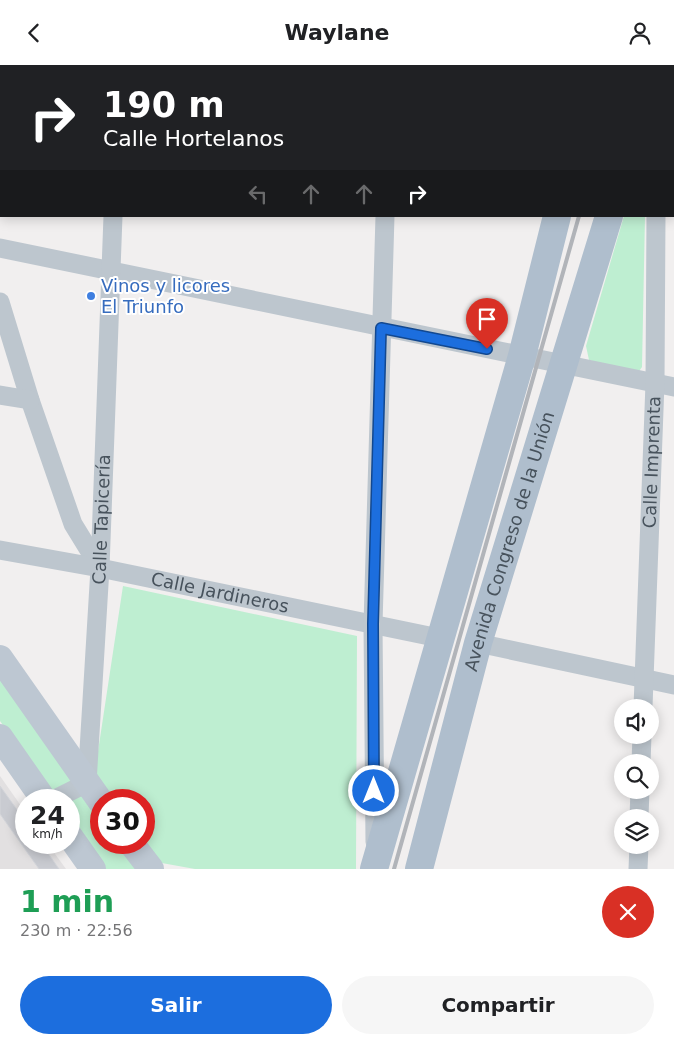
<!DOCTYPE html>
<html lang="es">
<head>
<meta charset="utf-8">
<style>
  :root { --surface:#fff; --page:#f6f6f6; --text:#202124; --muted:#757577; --accent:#1c6ede }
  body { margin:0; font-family:"DejaVu Sans",sans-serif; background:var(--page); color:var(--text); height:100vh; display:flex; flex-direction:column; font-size:19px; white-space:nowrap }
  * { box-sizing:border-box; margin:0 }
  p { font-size:16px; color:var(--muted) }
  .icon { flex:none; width:28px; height:28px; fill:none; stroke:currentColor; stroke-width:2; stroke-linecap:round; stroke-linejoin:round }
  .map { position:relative; height:804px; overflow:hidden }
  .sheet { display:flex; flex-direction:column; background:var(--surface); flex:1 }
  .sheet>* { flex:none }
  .guide { position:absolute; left:0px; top:0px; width:675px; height:152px; box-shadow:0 2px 12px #0003; background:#202124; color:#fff; overflow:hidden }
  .fabs { position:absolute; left:614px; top:634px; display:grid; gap:10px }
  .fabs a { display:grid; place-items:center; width:45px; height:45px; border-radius:50%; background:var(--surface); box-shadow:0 2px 12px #0003; font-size:25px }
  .speed { position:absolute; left:15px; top:724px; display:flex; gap:10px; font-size:25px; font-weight:700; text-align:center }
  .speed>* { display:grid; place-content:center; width:65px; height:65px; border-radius:50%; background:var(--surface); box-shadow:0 2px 12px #0003; line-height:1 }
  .speed small { font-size:12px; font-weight:400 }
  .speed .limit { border:8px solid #d22; background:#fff; color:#111 }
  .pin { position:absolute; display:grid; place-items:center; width:42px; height:42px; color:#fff; margin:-51px -21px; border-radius:50% 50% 50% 0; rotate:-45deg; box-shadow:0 0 5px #0007 }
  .pin .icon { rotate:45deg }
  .me { position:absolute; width:55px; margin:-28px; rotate:0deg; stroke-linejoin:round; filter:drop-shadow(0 0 4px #0008) }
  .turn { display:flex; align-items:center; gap:18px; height:105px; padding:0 20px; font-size:22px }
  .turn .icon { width:65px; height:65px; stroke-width:2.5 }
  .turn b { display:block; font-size:35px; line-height:42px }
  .lanes { display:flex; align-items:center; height:48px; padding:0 20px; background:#0003; justify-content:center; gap:25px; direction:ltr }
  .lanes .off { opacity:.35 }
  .round { display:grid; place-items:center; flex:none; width:52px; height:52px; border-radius:26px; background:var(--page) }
  .headline { display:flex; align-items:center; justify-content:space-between; height:85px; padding:0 20px }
  h1 { font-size:30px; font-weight:800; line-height:38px; color:#1e9e55 }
  .primary-button { display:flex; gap:10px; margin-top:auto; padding:10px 20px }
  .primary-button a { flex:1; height:58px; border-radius:30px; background:var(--accent); color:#fff; font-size:20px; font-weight:800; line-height:58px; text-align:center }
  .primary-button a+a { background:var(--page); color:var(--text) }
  header { display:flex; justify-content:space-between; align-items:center; height:65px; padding:0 20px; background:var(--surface); font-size:22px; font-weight:800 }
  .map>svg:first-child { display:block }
  .education { fill:#e2e0e1 }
  .green { fill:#beeed1; fill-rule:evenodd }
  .building { fill:#c9cbd1; stroke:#d3d5da }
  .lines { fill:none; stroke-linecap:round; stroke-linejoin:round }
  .street { stroke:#bdc6ce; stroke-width:19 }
  .secondary { stroke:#bdc7d2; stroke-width:26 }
  .primary { stroke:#afbecd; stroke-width:28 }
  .rail { stroke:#b1b4b9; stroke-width:4 }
  .route-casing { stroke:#124890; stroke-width:12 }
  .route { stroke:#1c6ede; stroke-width:9 }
  .shop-dot { fill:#3f7fe0; stroke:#fff; stroke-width:2 }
  .labels { text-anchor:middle; stroke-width:4; stroke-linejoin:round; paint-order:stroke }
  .shop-label { font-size:18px; fill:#366cbe; stroke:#fff; text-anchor:start }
  .street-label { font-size:18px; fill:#47525c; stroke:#fff }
</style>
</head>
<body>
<header><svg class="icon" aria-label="back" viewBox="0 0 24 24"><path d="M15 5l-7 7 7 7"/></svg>Waylane<svg class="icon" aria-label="person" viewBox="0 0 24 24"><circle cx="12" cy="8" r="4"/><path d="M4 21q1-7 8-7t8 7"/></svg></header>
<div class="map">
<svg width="674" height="804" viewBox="0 0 674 804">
  <rect width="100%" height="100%" fill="#f1efef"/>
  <path class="education" d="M0 711 26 748V778H47L66 804H0Z"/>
  <path class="green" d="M624 151H645L642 302 637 309 589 295 586 281Z
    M123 521 357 571 356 804H195L134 793 141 804H104L69 754V735H56L0 656V603L92 726ZM101 735H144V778H101Z"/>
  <path class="building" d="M607 0H646L606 1Z
    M0 721 26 757V778H41L59 804H39L0 749Z"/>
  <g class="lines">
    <g class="street">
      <path d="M116 1V0"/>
      <path d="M389 1V0"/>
      <path d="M0 183 674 322"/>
      <path d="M0 237 30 335 73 459 100 503"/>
      <path d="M0 330 30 335"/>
      <path id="s1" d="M0 485 100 503 439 573"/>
      <path d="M478 578 674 620"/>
      <path id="s2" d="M643 642 655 318 656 151"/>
      <path d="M641 698 642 670"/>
      <path id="s3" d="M53 735 87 718 100 503 113 151"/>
      <path d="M639 752 640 725"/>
      <path d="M375 777 373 559 385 151"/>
      <path d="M638 804 639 780"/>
    </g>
    <path class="secondary" d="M0 593 101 737
      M0 672 44 735
      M69 770 93 804
      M131 778 151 804"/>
    <g class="primary">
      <path d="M595 1V0"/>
      <path d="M654 1 655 0"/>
      <path d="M374 804 522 291 557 151"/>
      <path id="s4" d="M419 804 478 578 609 151"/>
    </g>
    <path class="rail" d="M394 804 579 151"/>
  </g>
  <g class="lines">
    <g class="route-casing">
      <path id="route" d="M374 726 373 559 381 263 487 284"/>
    </g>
    <use href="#route" class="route"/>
  </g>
  <circle class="shop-dot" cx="91" cy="231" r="5"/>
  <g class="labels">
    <g class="shop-label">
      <text x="101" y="227">Vinos y licores<tspan x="101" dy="21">El Triunfo</tspan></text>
    </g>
    <g class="street-label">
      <text dy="6" stroke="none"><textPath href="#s2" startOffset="245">Calle Imprenta</textPath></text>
      <text dy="6" stroke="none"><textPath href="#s3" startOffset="302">Calle Tapicería</textPath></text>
      <text dy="6" stroke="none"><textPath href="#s4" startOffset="340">Avenida Congreso de la Unión</textPath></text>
      <text dy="6" stroke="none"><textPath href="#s1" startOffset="224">Calle Jardineros</textPath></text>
    </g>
  </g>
</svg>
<div class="fabs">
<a><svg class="icon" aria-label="sound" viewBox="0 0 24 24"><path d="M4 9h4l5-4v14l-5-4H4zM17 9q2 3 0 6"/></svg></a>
<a><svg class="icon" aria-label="search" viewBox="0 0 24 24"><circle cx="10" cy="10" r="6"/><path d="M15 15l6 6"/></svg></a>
<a><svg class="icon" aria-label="layers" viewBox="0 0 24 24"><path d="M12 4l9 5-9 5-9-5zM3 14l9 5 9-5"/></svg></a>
</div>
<div class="speed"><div>24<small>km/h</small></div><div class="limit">30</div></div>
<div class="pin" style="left:487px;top:284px;background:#d93025"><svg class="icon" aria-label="arrive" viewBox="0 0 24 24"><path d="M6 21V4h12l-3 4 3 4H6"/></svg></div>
<svg class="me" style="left:374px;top:726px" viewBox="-20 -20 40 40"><circle r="17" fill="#1c6ede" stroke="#fff" stroke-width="3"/><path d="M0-11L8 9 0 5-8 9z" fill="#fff"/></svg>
<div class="guide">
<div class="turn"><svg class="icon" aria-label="right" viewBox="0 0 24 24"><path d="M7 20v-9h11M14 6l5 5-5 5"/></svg><div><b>190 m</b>Calle Hortelanos</div></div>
<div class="lanes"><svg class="icon off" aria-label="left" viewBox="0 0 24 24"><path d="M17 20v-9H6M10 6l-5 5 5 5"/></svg><svg class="icon off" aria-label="ahead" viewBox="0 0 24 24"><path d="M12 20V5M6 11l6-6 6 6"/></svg><svg class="icon off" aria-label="ahead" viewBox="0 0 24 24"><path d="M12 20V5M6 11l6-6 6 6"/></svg><svg class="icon" aria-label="right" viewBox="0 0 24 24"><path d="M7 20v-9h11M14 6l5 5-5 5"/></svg></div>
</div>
</div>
<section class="sheet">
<div class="headline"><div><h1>1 min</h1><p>230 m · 22:56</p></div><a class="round" style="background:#d93025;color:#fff"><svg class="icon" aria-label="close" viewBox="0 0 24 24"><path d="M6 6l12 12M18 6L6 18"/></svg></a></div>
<div class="primary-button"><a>Salir</a><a>Compartir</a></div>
</section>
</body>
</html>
